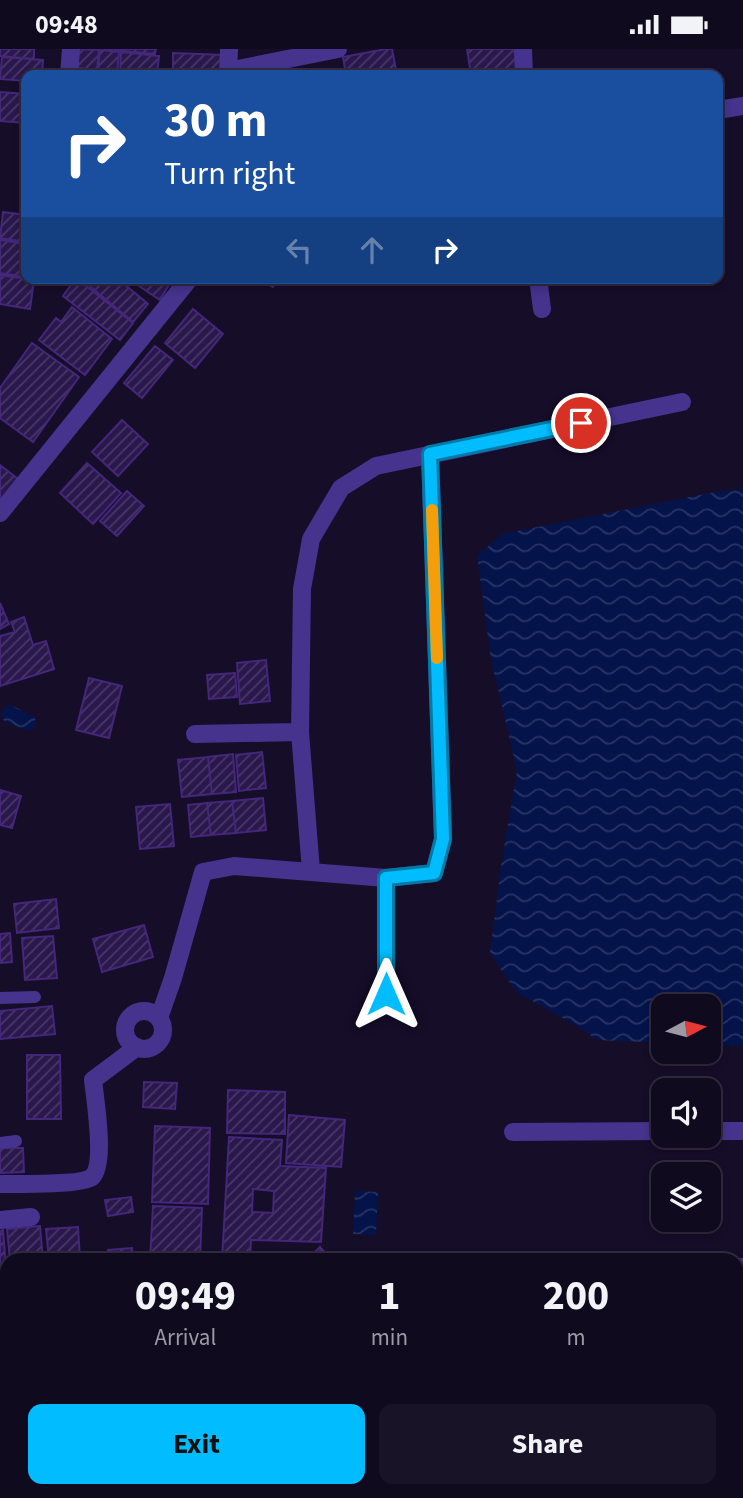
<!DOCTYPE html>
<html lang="en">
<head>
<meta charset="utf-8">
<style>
  :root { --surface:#100a1f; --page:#191328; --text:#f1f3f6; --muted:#9c9aa4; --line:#302b3d; --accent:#01bdff }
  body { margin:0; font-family:"Source Sans 3",sans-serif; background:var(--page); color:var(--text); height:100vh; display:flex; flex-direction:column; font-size:26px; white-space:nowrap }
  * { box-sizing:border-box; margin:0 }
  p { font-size:23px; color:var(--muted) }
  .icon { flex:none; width:38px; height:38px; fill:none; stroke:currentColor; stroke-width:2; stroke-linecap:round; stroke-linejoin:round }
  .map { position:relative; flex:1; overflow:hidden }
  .sheet { position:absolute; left:0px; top:1204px; width:744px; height:245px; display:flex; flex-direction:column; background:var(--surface); border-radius:21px 21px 0 0; box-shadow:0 4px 10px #0003,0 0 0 2px var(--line) }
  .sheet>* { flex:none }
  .guide { position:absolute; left:21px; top:21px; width:702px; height:214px; border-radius:14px; box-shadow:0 4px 10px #0003,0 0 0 2px var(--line); background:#1a4fa0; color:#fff; overflow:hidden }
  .needle { width:46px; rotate:83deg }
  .buttons { position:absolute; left:651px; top:945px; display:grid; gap:14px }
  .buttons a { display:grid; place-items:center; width:70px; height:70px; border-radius:14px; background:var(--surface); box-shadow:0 4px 10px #0003,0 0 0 2px var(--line); font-size:35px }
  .pin { position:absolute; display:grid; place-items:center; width:60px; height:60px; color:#fff; margin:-30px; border:4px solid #fff; border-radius:50%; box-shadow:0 2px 7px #0007 }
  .me { position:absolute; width:77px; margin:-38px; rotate:0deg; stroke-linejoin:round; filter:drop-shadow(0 0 5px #0008) }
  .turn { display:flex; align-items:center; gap:24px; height:147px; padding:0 28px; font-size:32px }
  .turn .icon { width:91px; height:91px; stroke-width:2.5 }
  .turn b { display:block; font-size:49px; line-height:60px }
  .lanes { display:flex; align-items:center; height:66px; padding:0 28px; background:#0003; justify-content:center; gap:35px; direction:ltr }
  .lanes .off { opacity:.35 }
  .eta { display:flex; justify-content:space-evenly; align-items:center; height:119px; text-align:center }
  .eta b { font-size:42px; font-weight:700; line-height:49px }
  .cta { display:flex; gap:14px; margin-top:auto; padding:14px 28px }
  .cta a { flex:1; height:80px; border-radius:14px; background:var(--accent); color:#111; font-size:28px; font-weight:700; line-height:80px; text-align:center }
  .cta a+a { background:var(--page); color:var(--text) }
  .status { display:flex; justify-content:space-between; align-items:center; height:49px; padding:0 35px; background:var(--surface); direction:ltr }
  .status svg { height:19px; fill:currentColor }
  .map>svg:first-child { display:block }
  .water { fill:url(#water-waves) }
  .building { fill:url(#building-hatch); stroke:#44267a; stroke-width:2; fill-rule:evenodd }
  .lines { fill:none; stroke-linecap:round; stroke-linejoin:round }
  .lane { stroke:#45338d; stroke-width:12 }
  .street { stroke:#45338d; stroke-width:18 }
  .route-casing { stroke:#017ba6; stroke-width:18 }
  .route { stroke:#01bdff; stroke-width:12 }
  .slow { stroke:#f59e0b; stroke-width:12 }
</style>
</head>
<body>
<div class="status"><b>09:48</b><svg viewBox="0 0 49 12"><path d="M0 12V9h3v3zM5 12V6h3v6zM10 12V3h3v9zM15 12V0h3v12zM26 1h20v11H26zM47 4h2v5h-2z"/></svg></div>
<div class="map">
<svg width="743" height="1449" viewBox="0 0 743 1449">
  <defs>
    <pattern id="water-waves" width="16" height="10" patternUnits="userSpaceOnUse" patternTransform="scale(1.75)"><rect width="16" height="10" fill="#04134a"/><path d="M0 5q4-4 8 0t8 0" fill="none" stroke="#283465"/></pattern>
    <pattern id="building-hatch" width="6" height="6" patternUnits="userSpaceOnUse" patternTransform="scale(1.75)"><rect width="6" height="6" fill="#2a174c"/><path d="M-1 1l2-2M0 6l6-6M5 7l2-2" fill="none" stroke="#493867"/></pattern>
  </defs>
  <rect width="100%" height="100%" fill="#160d29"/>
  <path class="water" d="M743 440V997L709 996V957H663V994L598 991 568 972 516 943 490 904 502 810 517 722 491 610 477 507 502 485 720 442Z
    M11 656 35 668 36 678 28 682 4 672 1 665 4 659Z
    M355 1142 378 1143 376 1186 353 1185Z"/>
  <path class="building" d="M0 0H34V10L0 7Z
    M72 0 99 1 97 21 70 18Z
    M103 0H156L155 5Z
    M386 0H392L397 26H346L343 8Z
    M467 0H514L517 21 471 26Z
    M100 1 119 3 117 25 98 22Z
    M121 3 159 7 157 26 120 24Z
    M173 4 224 6 223 26H173Z
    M2 8 43 11 42 26H26V32L0 30Z
    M0 43 26 45V74L0 72Z
    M3 163 26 166V193L0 189Z
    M0 191 26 195V228L0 224Z
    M0 226 34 231 30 260 0 255Z
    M76 229 133 274 120 291 63 247Z
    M80 229H117L148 255 133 273Z
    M127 229H173L160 251Z
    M256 229H278L273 238Z
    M72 258 112 290 85 326 39 291 56 269 61 273Z
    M193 260 223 285 195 319 165 294Z
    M32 294 79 328 33 393 0 369V339Z
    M155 297 173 311 142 349 124 334Z
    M122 371 148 395 118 427 92 403Z
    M87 414 121 444 93 475 60 444Z
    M0 416 18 430 0 454Z
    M127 442 144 457 117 487 100 472Z
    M0 554 9 575 0 580Z
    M24 568 33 596 46 592 54 620 0 637V587L15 583 11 573Z
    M266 611 270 652 240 655 237 614Z
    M235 624 237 648 209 650 207 626Z
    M89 629 122 637 109 689 76 681Z
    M262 703 266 739 239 742 236 706Z
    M233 705 236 743 212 745 208 708Z
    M208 708 212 745 182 748 178 711Z
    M0 741 21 747 12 779 0 776Z
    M263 749 266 781 236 784 232 752Z
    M232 752 236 784 211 786 207 754Z
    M207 754 211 786 191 788 188 756Z
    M170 755 174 797 140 800 136 758Z
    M56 850 59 879 17 884 14 855Z
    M144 876 153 908 102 923 93 890Z
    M10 884 12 913 0 914V885Z
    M53 887 57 929 25 931 22 889Z
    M52 957 55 985 0 990V962Z
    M27 1006H60L61 1070H27Z
    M144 1033 177 1034 175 1060 143 1058Z
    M228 1041 285 1043V1085L227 1084Z
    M289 1066 345 1071 341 1118 286 1114Z
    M155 1077 210 1079 208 1155 152 1153Z
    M229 1088 282 1091 280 1117 326 1119 321 1193 251 1191 250 1211H222ZM253 1140 274 1142 273 1164 252 1163Z
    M0 1099H23L24 1123 0 1124Z
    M131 1148 133 1163 108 1167 105 1151Z
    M153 1157 202 1159 200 1211H150Z
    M40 1177 43 1211H10L7 1180Z
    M78 1178 80 1211H49L46 1180Z
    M3 1181 7 1231 0 1232V1182Z
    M320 1198 332 1211H307Z
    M132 1199 133 1211H108V1201Z
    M0 1418H3L6 1449H0Z
    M9 1442H31V1449H10Z
    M31 1442H49L50 1449H31Z
    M49 1442H78L79 1449H50Z
    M100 1442H131V1449H100Z
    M336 1442H352L353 1449H337Z
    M135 1444H166V1449H135Z"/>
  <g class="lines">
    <path class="lane" d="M0 949 35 948
      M0 1094 16 1092
      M737 1215H743
      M497 1442 498 1449"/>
    <path class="street" d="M523 0 524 26
      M228 22 338 0
      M69 26 71 0
      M228 26 229 0
      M718 61 743 57
      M538 229 542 260
      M0 464 190 229
      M195 685 300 683
      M311 822 300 683 302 540 311 490 341 439 376 417 682 353
      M386 829V945
      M125 981a19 19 0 1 1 38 0a19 19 0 1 1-38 0Z
      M159 969 173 929 203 823 234 817 386 829 434 824 443 790 430 405
      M709 1082H743
      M513 1083 663 1082
      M0 1135C16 1135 83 1136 92 1128 106 1115 95 1050 93 1031L137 998
      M0 1171 31 1168
      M0 1269 7 1268
      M357 1442 358 1449"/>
  </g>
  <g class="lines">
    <g class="route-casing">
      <path id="route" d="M386 945V829L434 824 443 790 430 405 581 374"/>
    </g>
    <use href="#route" class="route"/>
    <path class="slow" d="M432 461 437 609"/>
  </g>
</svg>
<div class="buttons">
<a><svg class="needle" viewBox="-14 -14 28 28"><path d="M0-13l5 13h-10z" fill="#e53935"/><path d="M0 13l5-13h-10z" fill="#9c9aa4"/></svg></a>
<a><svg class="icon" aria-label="sound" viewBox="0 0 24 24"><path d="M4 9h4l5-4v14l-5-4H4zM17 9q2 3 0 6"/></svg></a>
<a><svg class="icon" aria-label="layers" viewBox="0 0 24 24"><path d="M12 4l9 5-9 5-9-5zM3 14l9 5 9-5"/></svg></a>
</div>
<div class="pin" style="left:581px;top:374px;background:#d93025"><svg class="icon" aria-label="arrive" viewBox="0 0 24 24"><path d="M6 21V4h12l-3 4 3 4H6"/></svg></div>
<svg class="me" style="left:386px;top:945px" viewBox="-20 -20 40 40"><path d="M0-17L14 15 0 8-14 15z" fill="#01bdff" stroke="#fff" stroke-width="4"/></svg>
<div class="guide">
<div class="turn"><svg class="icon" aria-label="right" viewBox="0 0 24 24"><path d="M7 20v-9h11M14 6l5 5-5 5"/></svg><div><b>30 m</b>Turn right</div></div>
<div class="lanes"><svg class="icon off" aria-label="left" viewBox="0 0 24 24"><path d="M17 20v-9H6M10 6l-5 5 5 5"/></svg><svg class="icon off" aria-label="ahead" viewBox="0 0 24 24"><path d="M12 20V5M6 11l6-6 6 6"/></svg><svg class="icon" aria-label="right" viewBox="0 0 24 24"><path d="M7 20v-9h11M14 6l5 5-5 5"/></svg></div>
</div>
<section class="sheet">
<div class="eta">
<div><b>09:49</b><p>Arrival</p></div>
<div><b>1</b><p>min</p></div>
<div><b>200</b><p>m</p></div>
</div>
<div class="cta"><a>Exit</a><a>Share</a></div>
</section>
</div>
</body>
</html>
